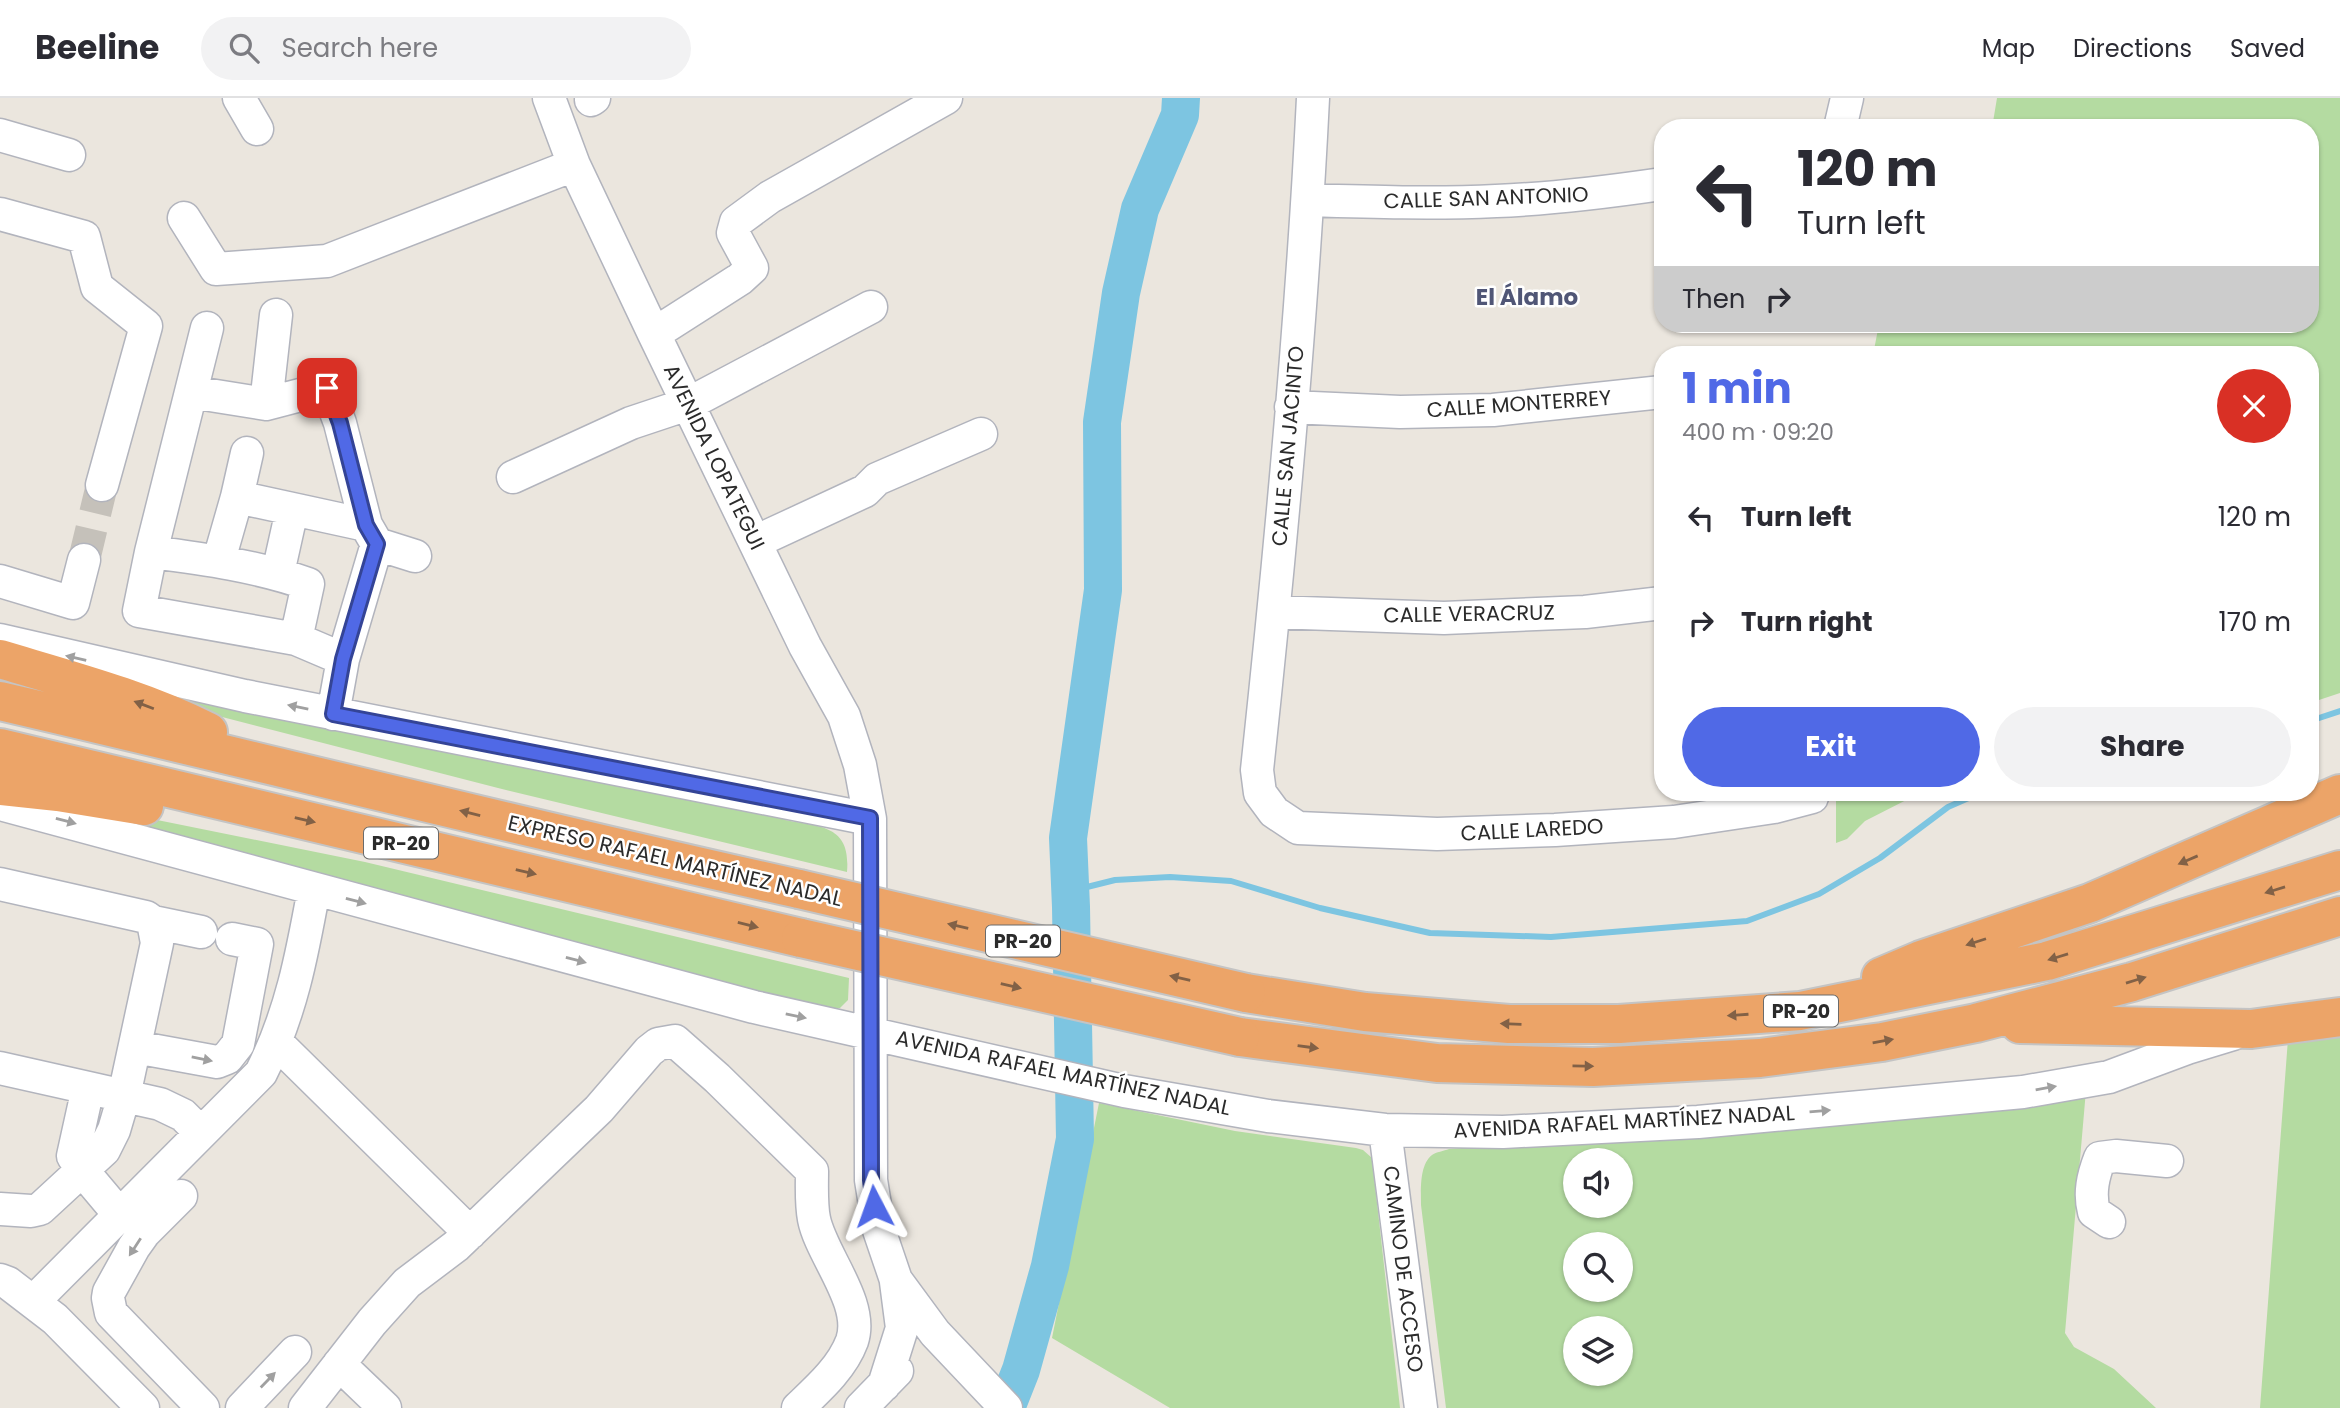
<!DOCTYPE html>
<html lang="en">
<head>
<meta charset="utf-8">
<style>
  :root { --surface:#fff; --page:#f2f2f3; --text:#2b2b33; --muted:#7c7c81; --line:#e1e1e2; --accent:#5069e6 }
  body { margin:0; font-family:Poppins,sans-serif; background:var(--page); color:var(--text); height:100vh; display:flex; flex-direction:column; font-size:26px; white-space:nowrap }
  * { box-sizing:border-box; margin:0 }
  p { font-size:23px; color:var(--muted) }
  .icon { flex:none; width:38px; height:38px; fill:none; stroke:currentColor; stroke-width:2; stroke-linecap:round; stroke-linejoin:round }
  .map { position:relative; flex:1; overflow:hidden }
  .side { position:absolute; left:1654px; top:248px; width:665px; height:455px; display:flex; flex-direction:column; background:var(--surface); border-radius:28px; box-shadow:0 2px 5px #0004 }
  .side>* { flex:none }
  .guide { position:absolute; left:1654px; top:21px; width:665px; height:214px; border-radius:28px; box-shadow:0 2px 5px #0004; background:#fff; color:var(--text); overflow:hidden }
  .fabs { position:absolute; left:1563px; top:1050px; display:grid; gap:14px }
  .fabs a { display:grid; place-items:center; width:70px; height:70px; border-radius:50%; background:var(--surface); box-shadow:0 2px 5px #0004; font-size:35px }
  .pin { position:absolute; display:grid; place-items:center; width:60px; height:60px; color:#fff; margin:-30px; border-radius:14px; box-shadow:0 4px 10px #0006 }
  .me { position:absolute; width:77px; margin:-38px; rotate:356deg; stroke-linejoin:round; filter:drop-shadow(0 0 5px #0008) }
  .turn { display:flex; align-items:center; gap:24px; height:147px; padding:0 28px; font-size:32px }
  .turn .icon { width:91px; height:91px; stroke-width:2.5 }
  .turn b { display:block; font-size:49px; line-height:60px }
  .then { display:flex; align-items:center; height:66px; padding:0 28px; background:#0003; gap:14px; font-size:26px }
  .round { display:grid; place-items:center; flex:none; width:74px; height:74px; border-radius:37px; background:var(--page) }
  .headline { display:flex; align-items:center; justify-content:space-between; height:119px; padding:0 28px }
  h1 { font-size:42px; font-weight:700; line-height:52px; color:var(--accent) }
  .primary-button { display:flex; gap:14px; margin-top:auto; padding:14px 28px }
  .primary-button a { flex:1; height:80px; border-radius:42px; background:var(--accent); color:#fff; font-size:28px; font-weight:700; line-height:80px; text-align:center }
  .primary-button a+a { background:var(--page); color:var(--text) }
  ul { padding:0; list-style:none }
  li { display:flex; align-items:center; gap:21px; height:105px; padding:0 28px }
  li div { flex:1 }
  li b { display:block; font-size:26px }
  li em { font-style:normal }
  header { display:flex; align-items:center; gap:42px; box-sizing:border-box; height:98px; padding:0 35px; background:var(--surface); border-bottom:2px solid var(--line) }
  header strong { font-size:33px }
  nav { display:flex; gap:38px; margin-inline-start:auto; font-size:24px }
  .search { width:490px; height:63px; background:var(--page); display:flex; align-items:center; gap:18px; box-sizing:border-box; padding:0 24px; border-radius:38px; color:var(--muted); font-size:26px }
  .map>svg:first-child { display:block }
  .green { fill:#b4dba1; fill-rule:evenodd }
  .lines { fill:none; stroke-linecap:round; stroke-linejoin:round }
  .stream { stroke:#7dc5e1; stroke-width:6 }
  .river { stroke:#7dc5e1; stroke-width:38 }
  .minor-tunnel { stroke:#c5c1ba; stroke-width:32; stroke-dasharray:32 16; stroke-linecap:butt }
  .minor-casing { stroke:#b2b4bd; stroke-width:35 }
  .highway-casing { stroke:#c4c4c4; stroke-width:42 }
  .minor { stroke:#fff; stroke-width:32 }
  .highway { stroke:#eca468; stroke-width:38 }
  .highway-bridge-casing { stroke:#c4c4c4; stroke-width:42; stroke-linecap:butt }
  .highway-bridge { stroke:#eca468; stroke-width:38 }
  .oneway { fill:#a0a0a0 }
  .oneway2 { fill:#826146 }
  .route-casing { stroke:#344496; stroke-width:18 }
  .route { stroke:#5069e6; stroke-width:12 }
  .labels { text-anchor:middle; stroke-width:5; stroke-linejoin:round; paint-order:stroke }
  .shield { fill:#fff; stroke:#6b6b6b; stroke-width:2 }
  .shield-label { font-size:19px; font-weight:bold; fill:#2b2b2b }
  .street-label { font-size:21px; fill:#2b2b2b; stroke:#fff }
  .neighbourhood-label { font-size:23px; font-weight:bold; fill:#505676; stroke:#fff }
</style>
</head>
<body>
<header>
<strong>Beeline</strong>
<div class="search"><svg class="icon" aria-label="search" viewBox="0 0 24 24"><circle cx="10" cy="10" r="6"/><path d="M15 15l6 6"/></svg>Search here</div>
<nav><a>Map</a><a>Directions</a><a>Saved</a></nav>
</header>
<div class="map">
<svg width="2340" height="1310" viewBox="0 0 2340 1310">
  <rect width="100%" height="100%" fill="#ebe6de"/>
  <path class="green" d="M1997 0H2340V595L2310 605V257H1873L1879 226H2310V30H1992Z
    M169 593 785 716V722C821 729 851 727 847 774L498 690 168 605Z
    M1836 695H1920L1865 723 1847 741 1836 745Z
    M88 708 365 764 849 880 848 902 840 910 816 912 87 717Z
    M2340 933V1310H2260L2288 941Z
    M2086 992 2065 1235 2074 1249 2114 1271 2156 1310H1446L1421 1107C1421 1093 1419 1067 1432 1057 1436 1054 1444 1053 1449 1051L1925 1016ZM1575 1062H1620V1108H1575ZM1575 1146H1620V1192H1575ZM1575 1230H1620V1276H1575Z
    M1099 1005 1235 1033 1356 1050 1363 1052 1372 1060 1400 1310H1170L1052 1240Z"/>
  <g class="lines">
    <path class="stream" d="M2310 623 2340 613
      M1071 793 1115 782 1170 779 1231 783 1320 810 1430 835 1551 839 1747 823 1819 796 1880 760 1948 709 1980 695"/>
    <path class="river" d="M1006 1310 1021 1272 1050 1168 1075 1041 1071 809 1068 740 1103 492 1102 324 1121 195 1140 111 1180 17 1181 0"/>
    <path class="minor-tunnel" d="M84 462 102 387"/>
    <g class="minor-casing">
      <path id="minor" d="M239 0 257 31
        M549 0 574 67 654 236 805 548 844 618 860 667 870 721 871 1082 879 1132 896 1182 935 1235 1006 1310
        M1313 0C1302 224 1281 449 1257 672L1260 695 1274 714 1298 730 1437 736 1555 732 1674 724 1774 709 1812 699 1813 695
        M591 2 594 0
        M1840 30 1847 0
        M0 37 69 57
        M1308 102C1371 104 1434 106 1496 103 1552 101 1607 94 1662 86
        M0 116 84 139 97 189 146 228 102 387
        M184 120 216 171 327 163 574 67
        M654 236 740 181 752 170 733 135 736 124 770 99 946 0
        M191 294 266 306 276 217
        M266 306 327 290 340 325 366 427
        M1291 309 1400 314 1493 312 1662 294
        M247 355 237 399 366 427 377 446 343 561 333 616
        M513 379 631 325 688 306 871 209
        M755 444 865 393 877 381 981 336
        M377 446 415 458
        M151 454 207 230
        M219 462 237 399
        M278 475 292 412
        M0 483 73 505 84 462
        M1274 514 1444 520 1585 514 1662 505
        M296 541 139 513 151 454C205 461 257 468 308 486L296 541 343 561
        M0 542 245 598 870 721
        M0 706 754 909 1124 993 1268 1018 1385 1032 1503 1034 1698 1024 2023 994 2109 979 2187 950 2233 936
        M0 786 146 819 153 824 157 845 124 998 114 1032 104 1052 40 1111 31 1113 0 1111
        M153 824 201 834
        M276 944 470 1135
        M135 949 217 964 227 960 238 946 257 846 232 841
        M0 970 160 1006 183 1017 201 1035
        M88 990 73 1058 82 1072 119 1116
        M1385 1032 1421 1310
        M181 1098 144 1135 134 1149 109 1194 108 1200 111 1215 203 1310
        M2109 1124 2094 1114C2089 1095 2093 1078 2100 1060L2116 1058 2167 1063
        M0 1182 8 1185 55 1221 143 1310
        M33 1204 261 975C291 916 302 857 314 791
        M339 1266 385 1310
        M884 1287 902 1230 896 1184
        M242 1310 295 1254
        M305 1310 372 1224 407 1185 456 1148 599 1011 649 953 658 946 675 943 717 980 812 1073C812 1089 811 1106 814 1121 821 1157 865 1205 852 1243 842 1270 818 1291 798 1310
        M861 1310 897 1273"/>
    </g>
    <g class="highway-casing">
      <path id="highway" d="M0 561C70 582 143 601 208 634
        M0 603C266 665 532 732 799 791
        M0 650 801 840
        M0 688 58 694 144 708
        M1881 879 1921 862 2090 805 2340 696
        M1246 895 1365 914 1509 926H1619L1800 913 2047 863 2340 772
        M2020 926 2251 931 2340 919
        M1240 939 1437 965 1593 969 1760 960 1882 944 1976 925 2132 884 2340 818"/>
    </g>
    <use href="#minor" class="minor"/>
    <use href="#highway" class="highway"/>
    <g class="highway-bridge-casing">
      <path id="highway-bridge" d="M799 791 1246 895
        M801 840 1240 939"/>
    </g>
    <use href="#highway-bridge" class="highway-bridge"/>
  </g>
  <defs><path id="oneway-solid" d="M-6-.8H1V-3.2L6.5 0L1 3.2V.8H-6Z" transform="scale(1.75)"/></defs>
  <g class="oneway">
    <use href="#oneway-solid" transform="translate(76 560) rotate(-167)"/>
    <use href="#oneway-solid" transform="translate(298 609) rotate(-169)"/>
    <use href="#oneway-solid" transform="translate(66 723) rotate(15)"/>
    <use href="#oneway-solid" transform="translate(356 803) rotate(15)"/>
    <use href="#oneway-solid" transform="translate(576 862) rotate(15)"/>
    <use href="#oneway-solid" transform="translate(796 918) rotate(12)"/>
    <use href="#oneway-solid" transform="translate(202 961) rotate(11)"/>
    <use href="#oneway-solid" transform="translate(2046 990) rotate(-10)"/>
    <use href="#oneway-solid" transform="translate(1820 1013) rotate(-5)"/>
    <use href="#oneway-solid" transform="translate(135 1149) rotate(123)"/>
    <use href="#oneway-solid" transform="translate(268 1282) rotate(-46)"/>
  </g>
  <g class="oneway2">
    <use href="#oneway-solid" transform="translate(144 607) rotate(-159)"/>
    <use href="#oneway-solid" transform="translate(470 715) rotate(-166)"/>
    <use href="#oneway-solid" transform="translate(305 722) rotate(13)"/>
    <use href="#oneway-solid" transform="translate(2188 762) rotate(157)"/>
    <use href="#oneway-solid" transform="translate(526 774) rotate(13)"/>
    <use href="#oneway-solid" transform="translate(2275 792) rotate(163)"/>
    <use href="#oneway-solid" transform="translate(748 827) rotate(14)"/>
    <use href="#oneway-solid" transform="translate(958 828) rotate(-167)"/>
    <use href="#oneway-solid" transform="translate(1976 844) rotate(162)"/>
    <use href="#oneway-solid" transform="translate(2058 859) rotate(163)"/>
    <use href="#oneway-solid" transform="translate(1180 880) rotate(-167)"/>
    <use href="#oneway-solid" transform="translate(2136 882) rotate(-17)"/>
    <use href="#oneway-solid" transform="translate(1011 888) rotate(13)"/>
    <use href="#oneway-solid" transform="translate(1738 917) rotate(176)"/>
    <use href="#oneway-solid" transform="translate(1511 926) rotate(-178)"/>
    <use href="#oneway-solid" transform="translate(1883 943) rotate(-10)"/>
    <use href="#oneway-solid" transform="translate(1308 949) rotate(8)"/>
    <use href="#oneway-solid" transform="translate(1583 968) rotate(1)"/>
  </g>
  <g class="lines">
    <g class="route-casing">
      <path id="route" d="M327 290 340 325 366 427 377 446 343 561 333 616 870 720 871 1082 874 1108"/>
    </g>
    <use href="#route" class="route"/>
  </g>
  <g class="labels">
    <g class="shield">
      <rect x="364" y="729.5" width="74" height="31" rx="5"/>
      <rect x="986" y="827.5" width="74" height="31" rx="5"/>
      <rect x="1764" y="897.5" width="74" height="31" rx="5"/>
    </g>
    <g class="shield-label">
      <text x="401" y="752">PR-20</text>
      <text x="1023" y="850">PR-20</text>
      <text x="1801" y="920">PR-20</text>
    </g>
    <g class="street-label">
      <text transform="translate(1486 100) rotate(-2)" y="7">CALLE SAN ANTONIO</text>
      <text transform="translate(1519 306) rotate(-4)" y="7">CALLE MONTERREY</text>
      <text transform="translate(1288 348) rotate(-85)" y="7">CALLE SAN JACINTO</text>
      <text transform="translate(714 359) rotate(64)" y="7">AVENIDA LOPATEGUI</text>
      <text transform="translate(1469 516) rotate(-1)" y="7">CALLE VERACRUZ</text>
      <text transform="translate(1532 732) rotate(-3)" y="7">CALLE LAREDO</text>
      <text transform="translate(675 763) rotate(13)" y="7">EXPRESO RAFAEL MARTÍNEZ NADAL</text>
      <text transform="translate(1063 975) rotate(12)" y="7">AVENIDA RAFAEL MARTÍNEZ NADAL</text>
      <text transform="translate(1624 1024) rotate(-3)" y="7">AVENIDA RAFAEL MARTÍNEZ NADAL</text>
      <text transform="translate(1403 1171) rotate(83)" y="7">CAMINO DE ACCESO</text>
    </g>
    <g class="neighbourhood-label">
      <text x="1527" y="207">El Álamo</text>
    </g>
  </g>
</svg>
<div class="fabs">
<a><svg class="icon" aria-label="sound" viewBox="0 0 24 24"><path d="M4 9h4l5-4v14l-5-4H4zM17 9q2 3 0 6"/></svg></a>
<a><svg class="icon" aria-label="search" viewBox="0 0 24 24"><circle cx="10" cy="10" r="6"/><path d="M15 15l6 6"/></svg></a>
<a><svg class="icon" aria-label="layers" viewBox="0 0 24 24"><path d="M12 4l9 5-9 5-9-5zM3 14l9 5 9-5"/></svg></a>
</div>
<div class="pin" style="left:327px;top:290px;background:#d93025"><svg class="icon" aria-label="arrive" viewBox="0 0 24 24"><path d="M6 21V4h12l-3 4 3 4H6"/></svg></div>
<svg class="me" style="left:874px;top:1108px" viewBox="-20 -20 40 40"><path d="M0-17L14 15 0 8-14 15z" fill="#5069e6" stroke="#fff" stroke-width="4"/></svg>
<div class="guide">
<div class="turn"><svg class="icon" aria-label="left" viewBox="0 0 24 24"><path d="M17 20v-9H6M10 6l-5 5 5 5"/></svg><div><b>120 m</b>Turn left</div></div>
<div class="then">Then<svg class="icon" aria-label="right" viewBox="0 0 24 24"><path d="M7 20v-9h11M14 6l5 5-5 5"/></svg></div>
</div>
<section class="side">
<div class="headline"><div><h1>1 min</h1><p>400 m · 09:20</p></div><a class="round" style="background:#d93025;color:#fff"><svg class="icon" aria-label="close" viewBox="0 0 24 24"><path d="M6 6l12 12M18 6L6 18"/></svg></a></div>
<ul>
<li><svg class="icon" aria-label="left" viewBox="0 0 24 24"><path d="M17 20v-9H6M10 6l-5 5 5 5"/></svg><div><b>Turn left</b></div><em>120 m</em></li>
<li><svg class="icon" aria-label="right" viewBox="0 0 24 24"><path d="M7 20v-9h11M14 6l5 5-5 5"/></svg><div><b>Turn right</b></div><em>170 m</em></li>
</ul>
<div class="primary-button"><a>Exit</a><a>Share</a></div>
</section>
</div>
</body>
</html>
